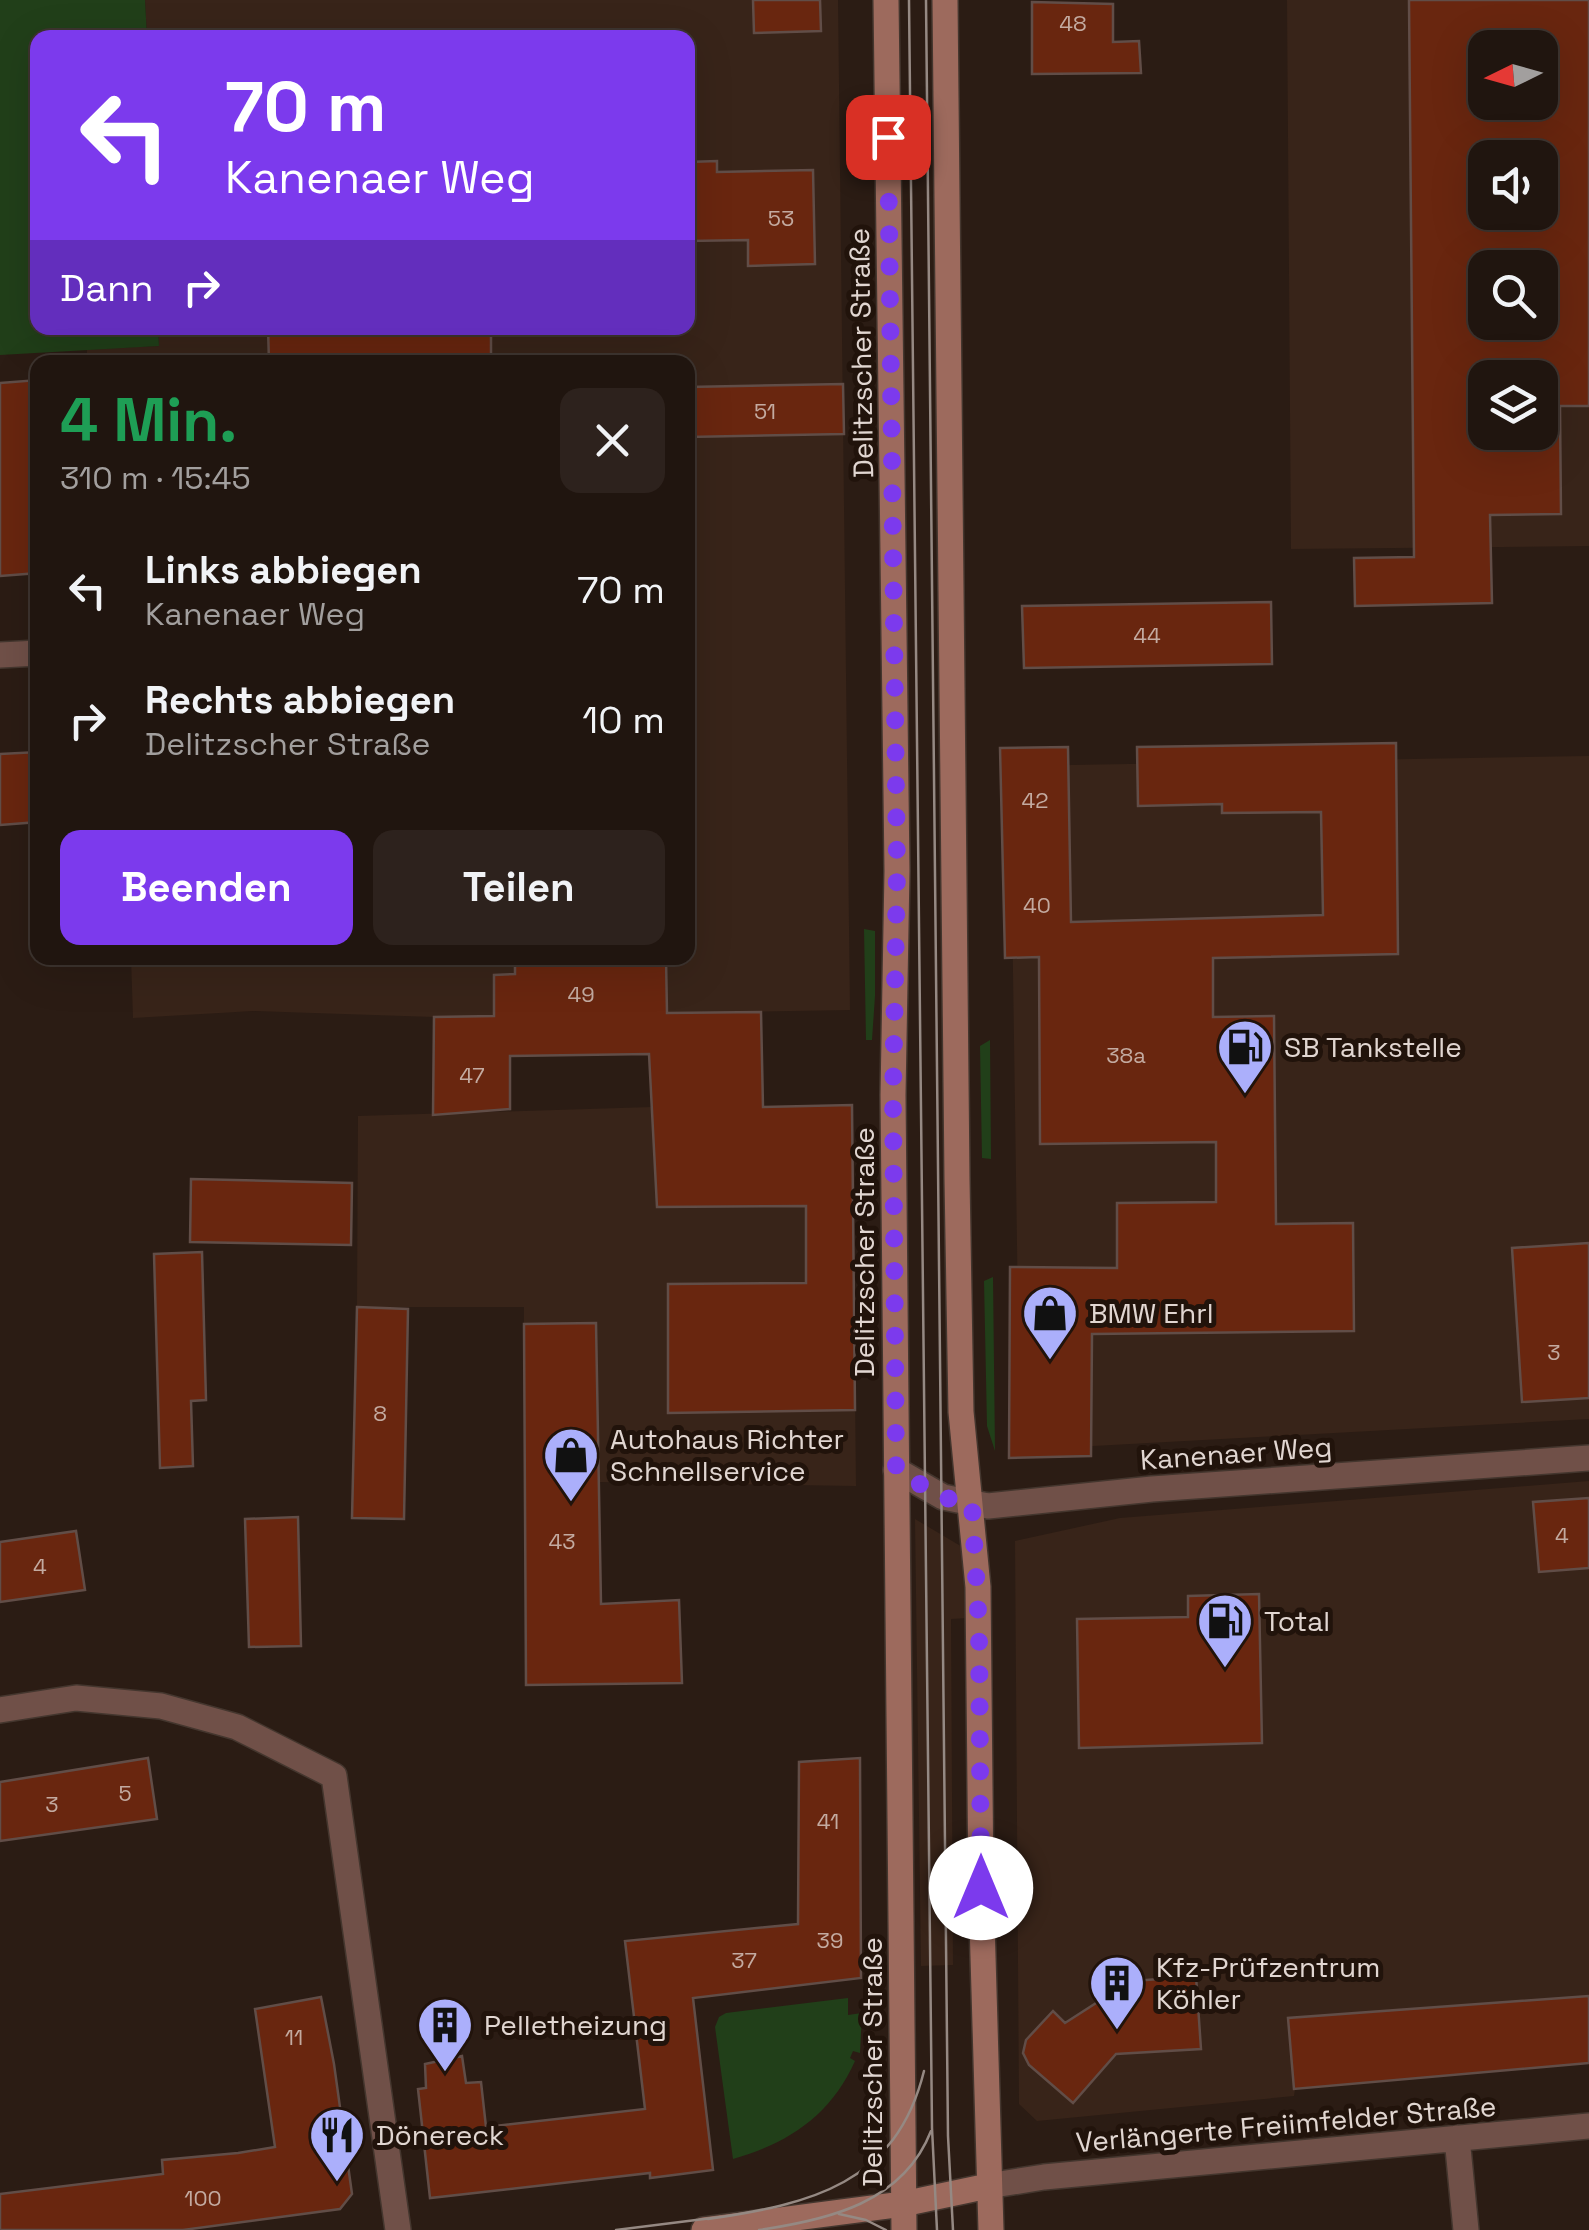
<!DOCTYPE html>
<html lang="de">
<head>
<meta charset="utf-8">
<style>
  :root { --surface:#20150f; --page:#2d221d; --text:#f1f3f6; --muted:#a29f9e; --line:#3d342f; --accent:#7c3aed }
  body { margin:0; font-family:"Space Grotesk",sans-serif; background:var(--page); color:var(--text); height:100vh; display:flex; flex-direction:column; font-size:38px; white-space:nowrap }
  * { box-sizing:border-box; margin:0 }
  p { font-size:32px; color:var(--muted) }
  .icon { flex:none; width:55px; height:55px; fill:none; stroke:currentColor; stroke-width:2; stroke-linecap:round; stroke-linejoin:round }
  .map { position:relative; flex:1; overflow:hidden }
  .side { position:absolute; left:30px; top:355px; width:665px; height:610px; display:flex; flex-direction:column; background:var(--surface); border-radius:20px; box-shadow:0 10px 40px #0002,0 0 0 2px var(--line) }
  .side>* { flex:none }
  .banner { position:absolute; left:30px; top:30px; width:665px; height:305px; border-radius:20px; box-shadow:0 10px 40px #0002,0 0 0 2px var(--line); background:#7c3aed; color:#fff; overflow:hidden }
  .needle { width:65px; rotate:265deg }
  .fabs { position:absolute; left:1468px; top:30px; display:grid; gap:20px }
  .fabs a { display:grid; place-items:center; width:90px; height:90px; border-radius:20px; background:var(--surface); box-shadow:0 10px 40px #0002,0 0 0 2px var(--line); font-size:50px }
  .pin { position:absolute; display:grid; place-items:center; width:85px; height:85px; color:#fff; margin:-42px; border-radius:20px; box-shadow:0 5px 15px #0006 }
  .me { position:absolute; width:110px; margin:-55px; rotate:0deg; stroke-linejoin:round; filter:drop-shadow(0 0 8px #0008) }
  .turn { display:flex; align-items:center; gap:35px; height:210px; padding:0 30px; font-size:45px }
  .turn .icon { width:130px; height:130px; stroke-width:2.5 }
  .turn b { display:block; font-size:70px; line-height:85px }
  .then { display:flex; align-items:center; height:95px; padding:0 30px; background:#0003; gap:20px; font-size:38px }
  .round { display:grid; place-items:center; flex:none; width:105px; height:105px; border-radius:20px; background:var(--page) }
  .headline { display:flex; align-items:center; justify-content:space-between; height:170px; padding:0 30px }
  h1 { font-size:60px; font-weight:800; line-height:75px; color:#1e9e55 }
  .action { display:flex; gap:20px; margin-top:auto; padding:20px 30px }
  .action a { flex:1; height:115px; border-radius:20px; background:var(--accent); color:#fff; font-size:40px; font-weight:800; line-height:115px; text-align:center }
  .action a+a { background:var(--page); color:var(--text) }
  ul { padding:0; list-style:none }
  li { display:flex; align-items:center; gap:30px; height:130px; padding:0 30px }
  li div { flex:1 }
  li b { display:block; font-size:38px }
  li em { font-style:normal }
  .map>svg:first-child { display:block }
  .built { fill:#382419; fill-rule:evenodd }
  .green { fill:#213f19 }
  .building { fill:#69260f; stroke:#614d47; stroke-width:2.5; fill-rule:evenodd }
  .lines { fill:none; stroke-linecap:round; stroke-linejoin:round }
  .street-casing { stroke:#44362e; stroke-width:28 }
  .secondary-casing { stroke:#44362e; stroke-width:28 }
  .street { stroke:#705048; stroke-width:25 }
  .secondary { stroke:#9d6a5d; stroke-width:25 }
  .tram { stroke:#958983; stroke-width:2.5 }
  .route { stroke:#7c3aed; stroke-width:18; stroke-dasharray:0 32.4 }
  .labels { text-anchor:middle; stroke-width:10; stroke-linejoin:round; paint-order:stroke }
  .number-label { font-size:22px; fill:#c3aaa0 }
  .street-label { font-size:28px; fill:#e1d6d1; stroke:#21130b }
  .poi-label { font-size:28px; fill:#e1d6d1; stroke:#21130b; text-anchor:start }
</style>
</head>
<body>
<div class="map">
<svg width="1589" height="2230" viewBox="0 0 1589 2230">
  <rect width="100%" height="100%" fill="#2b1c14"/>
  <path class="built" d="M145 0H838L850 1010 434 1017 253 1011 133 1018 131 958H688V362H87V349L159 346 158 328H688V38L147 37Z
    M1287 0H1589V546L1291 549ZM1485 48H1540V102H1485ZM1485 158H1540V212H1485ZM1485 268H1540V322H1485ZM1485 378H1540V432H1485Z
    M1589 756V1419L1020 1450 1010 766Z
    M852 1105 856 1486 598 1482 595 1323 524 1324V1307H357L358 1116 652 1107Z
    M1589 1481V2063L1295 2089 1294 2096 1037 2121 1019 2104 1015 1541 1120 1518Z
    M915 1519 964 1548 968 1618 951 1619 953 1965 921 1966Z"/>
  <path class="green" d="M0 0H145L147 37 38 38V328H158L159 346 0 355Z
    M864 929 875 931V996L872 1040H866Z
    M990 1040 991 1159 982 1158 980 1046Z
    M993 1277 995 1451 987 1426 984 1281Z
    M848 1998V2015L862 2013 860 2053 853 2051 850 2058 855 2061C831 2115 789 2143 733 2159L715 2027 719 2017 726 2013Z"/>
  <path class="building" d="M753 0H820L821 31 754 33Z
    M1409 0H1589V406H1560L1561 514 1490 515 1492 603 1355 606 1354 558 1414 557ZM1485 48H1540V102H1485ZM1485 158H1540V212H1485ZM1485 268H1540V322H1485ZM1485 378H1540V432H1485Z
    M1032 2 1113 4V42L1139 41 1141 73 1032 74Z
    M717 161V172L813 170 815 264 748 266V240L688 241V162Z
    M268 328H491V362H269Z
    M38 380V573L0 576V383Z
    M843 384 844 434 688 437V387Z
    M1271 602 1272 664 1024 668 1022 606Z
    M1396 743 1398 954 1213 958V1017L1274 1016 1276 1224 1353 1223 1354 1331 1092 1334 1091 1456 1009 1458 1010 1267 1117 1268V1203L1216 1202V1142L1040 1144 1039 957 1005 958 1000 748 1068 747 1071 922 1323 915 1321 812 1222 813V804L1138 806 1137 747Z
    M38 752V822L0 825V754Z
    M515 958H666L667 1013 761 1012 763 1107 852 1105 855 1410 668 1413V1284L806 1283V1206L657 1207 649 1054 510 1056V1109L433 1115 434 1017 494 1016V975L515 974Z
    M191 1179 352 1183 351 1245 190 1242Z
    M1589 1243V1398L1522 1402 1512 1248Z
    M202 1252 206 1400 191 1401 193 1466 160 1468 154 1254Z
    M357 1307 408 1309 404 1519 352 1518Z
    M596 1323 601 1604 679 1600 682 1683 526 1685 524 1324Z
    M1589 1498V1568L1539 1572 1533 1502Z
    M298 1517 301 1646 249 1647 245 1519Z
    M76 1531 85 1590 0 1602V1542Z
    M1259 1594 1262 1743 1079 1748 1077 1619 1188 1617V1596Z
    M148 1758 157 1819 0 1841V1782Z
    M860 1758 861 1978 693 1998 713 2170 650 2178V2173L430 2198 418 2089 426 2088 425 2064 462 2056 466 2083 481 2082 486 2127 645 2109 625 1941 798 1924 799 1762Z
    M1196 1976 1201 2049 1116 2054 1073 2103 1029 2065 1023 2053 1026 2040 1053 2011 1065 2023 1110 1994 1109 1983Z
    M1589 1996V2063L1294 2089 1288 2018Z
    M321 1997 334 2064 352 2194 340 2209 183 2230H0V2194L163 2174 162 2160 238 2153 275 2147 255 2009Z"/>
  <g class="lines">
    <g class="street-casing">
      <path id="street" d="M0 655 38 653
        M896 1470 943 1497 988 1506 1152 1489 1589 1458
        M0 1710 76 1698 161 1706 237 1727 334 1776 398 2230
        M1457 2138 1466 2230
        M988 2186 1044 2177 1589 2126"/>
    </g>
    <g class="secondary-casing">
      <path id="secondary" d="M886 0 897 871 893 1095 904 2230
        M945 0 957 1179 961 1412 978 1587 981 1888 991 2230
        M704 2230 903 2204 988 2186"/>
    </g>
    <use href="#street" class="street"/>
    <use href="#secondary" class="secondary"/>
    <path class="tram" d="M909 0 932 2128 937 2230
      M926 0 948 2136 953 2230
      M839 2214 866 2220 886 2230
      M708 2219C811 2204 896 2184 924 2071
      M616 2230 720 2217
      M759 2230C828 2220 903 2203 931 2131"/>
  </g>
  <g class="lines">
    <path class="route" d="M888 137 897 870 893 1096 896 1470 942 1497 972 1504 979 1628 981 1888"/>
  </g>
  <defs>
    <g id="fuel-pin" transform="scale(2.875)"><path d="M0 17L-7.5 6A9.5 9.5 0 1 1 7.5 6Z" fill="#abaffb" stroke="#21130b"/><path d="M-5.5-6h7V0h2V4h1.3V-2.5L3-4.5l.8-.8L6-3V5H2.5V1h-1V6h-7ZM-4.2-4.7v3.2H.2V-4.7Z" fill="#111"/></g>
    <g id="shop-pin" transform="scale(2.875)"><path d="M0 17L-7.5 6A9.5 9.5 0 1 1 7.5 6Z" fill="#abaffb" stroke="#21130b"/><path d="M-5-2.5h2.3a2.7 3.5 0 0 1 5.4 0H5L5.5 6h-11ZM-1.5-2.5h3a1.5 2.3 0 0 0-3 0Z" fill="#111"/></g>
    <g id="building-pin" transform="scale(2.875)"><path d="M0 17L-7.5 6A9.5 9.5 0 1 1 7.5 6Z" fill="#abaffb" stroke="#21130b"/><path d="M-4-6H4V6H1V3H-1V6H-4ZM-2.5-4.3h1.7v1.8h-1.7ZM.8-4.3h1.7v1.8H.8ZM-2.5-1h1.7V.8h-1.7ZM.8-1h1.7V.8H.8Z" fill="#111"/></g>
    <g id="restaurant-pin" transform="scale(2.875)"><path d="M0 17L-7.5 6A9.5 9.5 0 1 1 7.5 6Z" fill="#abaffb" stroke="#21130b"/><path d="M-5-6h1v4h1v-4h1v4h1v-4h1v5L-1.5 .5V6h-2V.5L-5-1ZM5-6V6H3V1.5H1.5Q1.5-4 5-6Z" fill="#111"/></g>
  </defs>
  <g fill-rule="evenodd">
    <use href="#fuel-pin" x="1245" y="1047"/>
    <use href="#shop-pin" x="1050" y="1313"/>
    <use href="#shop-pin" x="571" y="1455"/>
    <use href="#fuel-pin" x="1225" y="1621"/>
    <use href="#building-pin" x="1117" y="1983"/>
    <use href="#building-pin" x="445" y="2025"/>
    <use href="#restaurant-pin" x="337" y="2135"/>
  </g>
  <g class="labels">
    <g class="number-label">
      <text x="1073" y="31">48</text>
      <text x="781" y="226">53</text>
      <text x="765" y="419">51</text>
      <text x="1147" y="643">44</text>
      <text x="1035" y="808">42</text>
      <text x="1037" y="913">40</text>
      <text x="581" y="1002">49</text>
      <text x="1126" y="1063">38a</text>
      <text x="472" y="1083">47</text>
      <text x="1554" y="1360">3</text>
      <text x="380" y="1421">8</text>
      <text x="1562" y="1543">4</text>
      <text x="562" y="1549">43</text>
      <text x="40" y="1574">4</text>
      <text x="125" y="1801">5</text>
      <text x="52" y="1812">3</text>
      <text x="828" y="1829">41</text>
      <text x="830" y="1948">39</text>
      <text x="744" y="1968">37</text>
      <text x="294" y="2045">11</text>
      <text x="203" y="2206">100</text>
    </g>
    <g class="street-label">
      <text transform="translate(861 353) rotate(-91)" y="10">Delitzscher Straße</text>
      <text transform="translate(864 1252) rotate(-90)" y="10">Delitzscher Straße</text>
      <text transform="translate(1236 1453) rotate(-4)" y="10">Kanenaer Weg</text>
      <text transform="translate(872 2062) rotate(-90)" y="10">Delitzscher Straße</text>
      <text transform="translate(1286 2124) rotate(-5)" y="10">Verlängerte Freiimfelder Straße</text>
    </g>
    <g class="poi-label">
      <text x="1284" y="1057">SB Tankstelle</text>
      <text x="1089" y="1323">BMW Ehrl</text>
      <text x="610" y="1449">Autohaus Richter<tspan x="610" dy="32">Schnellservice</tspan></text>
      <text x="1264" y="1631">Total</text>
      <text x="1156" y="1977">Kfz-Prüfzentrum<tspan x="1156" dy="32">Köhler</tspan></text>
      <text x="484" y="2035">Pelletheizung</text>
      <text x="376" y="2145">Dönereck</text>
    </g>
  </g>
</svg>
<div class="fabs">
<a><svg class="needle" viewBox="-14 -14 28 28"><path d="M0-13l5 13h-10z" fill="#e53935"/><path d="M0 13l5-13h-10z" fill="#a29f9e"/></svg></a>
<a><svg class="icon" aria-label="sound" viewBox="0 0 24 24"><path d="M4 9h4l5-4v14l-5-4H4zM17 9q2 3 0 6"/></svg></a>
<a><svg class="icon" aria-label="search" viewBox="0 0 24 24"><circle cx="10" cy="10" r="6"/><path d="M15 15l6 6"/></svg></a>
<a><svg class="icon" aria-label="layers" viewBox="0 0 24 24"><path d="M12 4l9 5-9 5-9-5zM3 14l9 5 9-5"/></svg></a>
</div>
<div class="pin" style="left:888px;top:137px;background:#d93025"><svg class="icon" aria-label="arrive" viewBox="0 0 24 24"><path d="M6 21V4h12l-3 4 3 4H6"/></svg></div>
<svg class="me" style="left:981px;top:1888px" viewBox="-20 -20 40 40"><circle r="19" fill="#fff"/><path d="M0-13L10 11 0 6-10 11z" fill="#7c3aed"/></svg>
<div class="banner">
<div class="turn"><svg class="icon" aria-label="left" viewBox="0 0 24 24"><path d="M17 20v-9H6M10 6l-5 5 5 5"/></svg><div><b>70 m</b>Kanenaer Weg</div></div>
<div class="then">Dann<svg class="icon" aria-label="right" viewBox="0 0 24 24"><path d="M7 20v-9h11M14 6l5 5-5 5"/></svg></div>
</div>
<section class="side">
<div class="headline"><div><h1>4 Min.</h1><p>310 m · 15:45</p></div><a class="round"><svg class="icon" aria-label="close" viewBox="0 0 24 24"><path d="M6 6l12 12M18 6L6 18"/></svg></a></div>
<ul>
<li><svg class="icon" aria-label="left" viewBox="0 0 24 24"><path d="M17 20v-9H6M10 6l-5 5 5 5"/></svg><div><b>Links abbiegen</b><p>Kanenaer Weg</p></div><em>70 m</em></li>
<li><svg class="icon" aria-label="right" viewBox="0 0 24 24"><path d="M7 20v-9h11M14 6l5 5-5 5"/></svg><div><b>Rechts abbiegen</b><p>Delitzscher Straße</p></div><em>10 m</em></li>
</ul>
<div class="action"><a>Beenden</a><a>Teilen</a></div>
</section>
</div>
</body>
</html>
